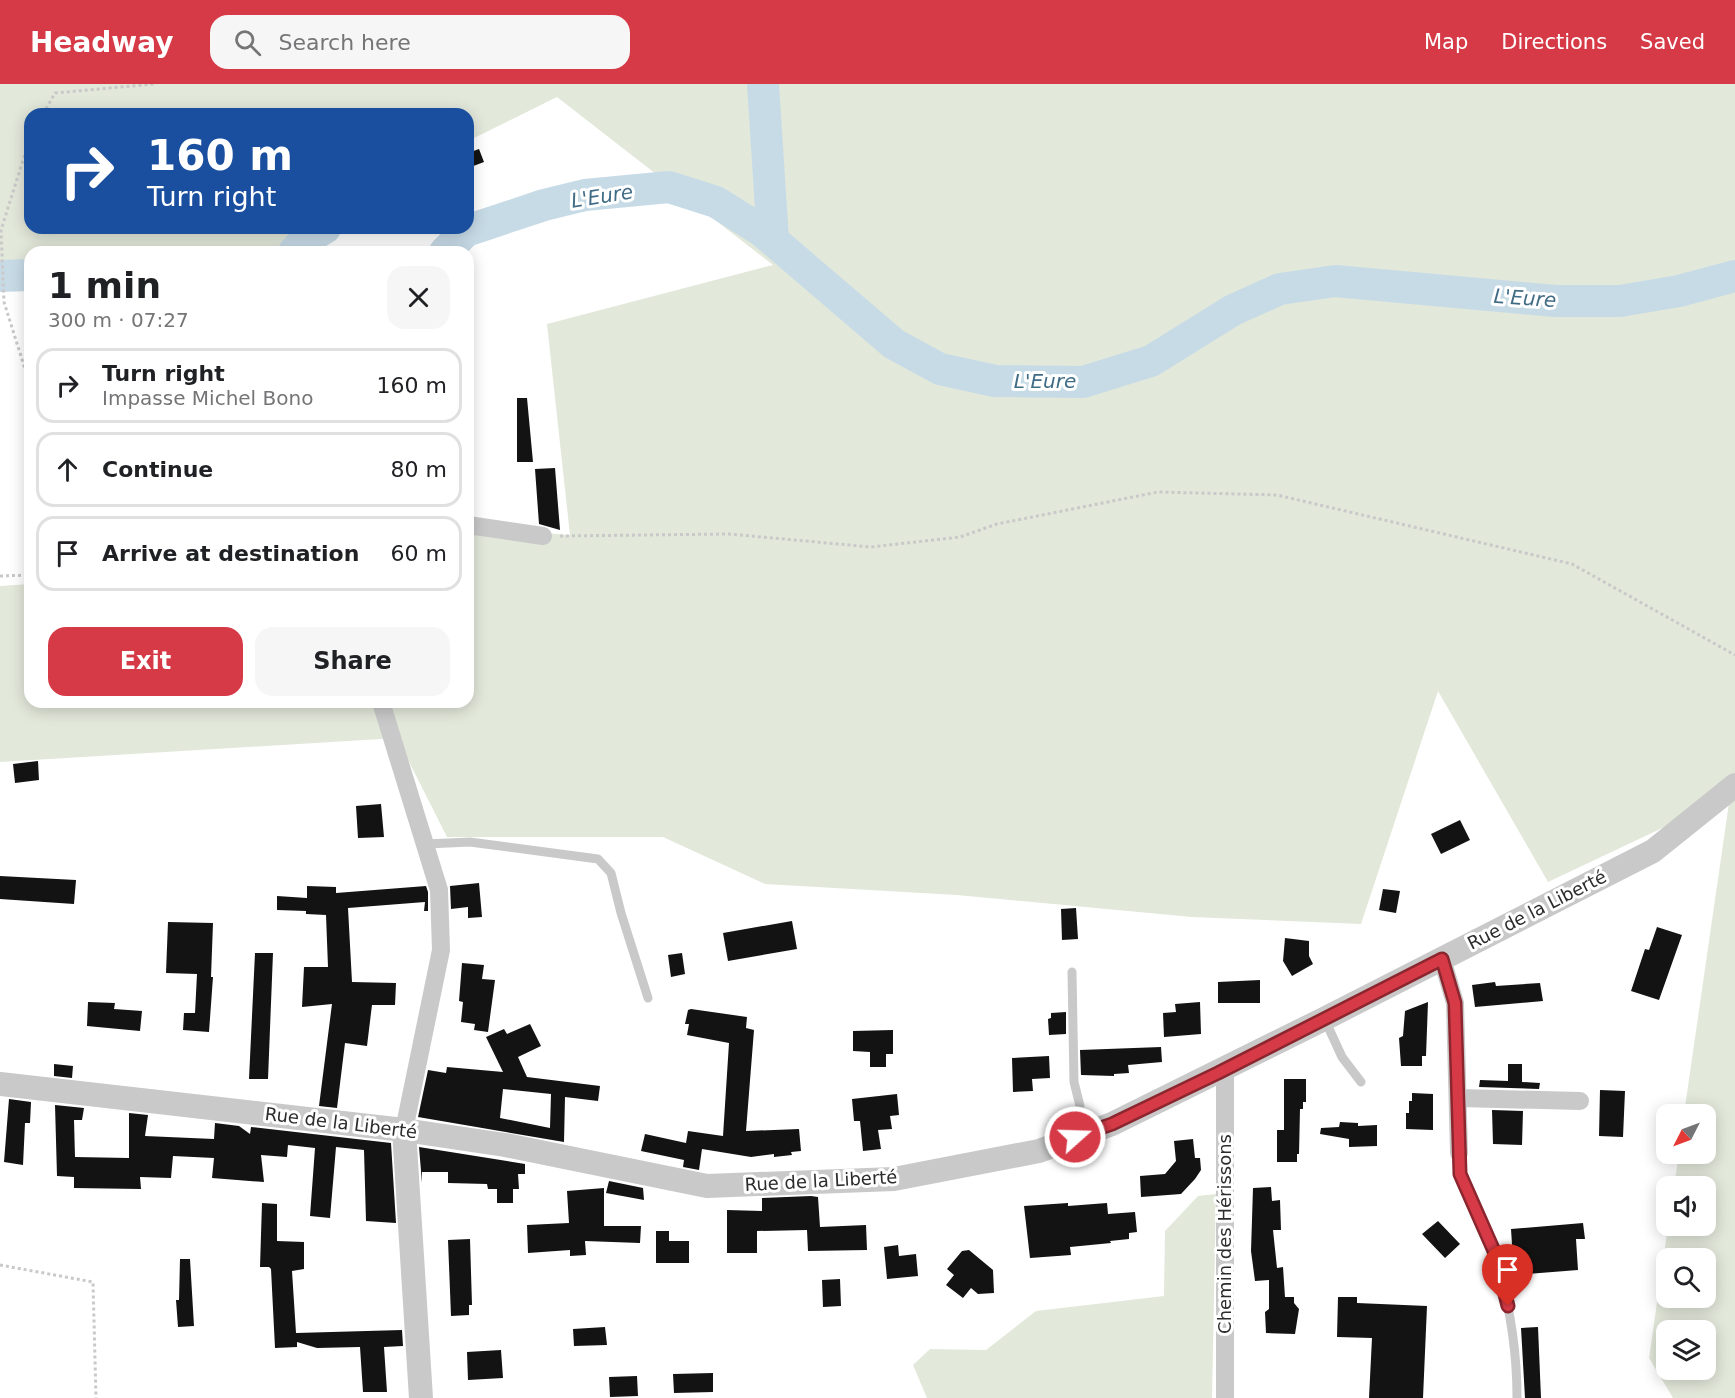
<!DOCTYPE html>
<html lang="en">
<head>
<meta charset="utf-8">
<style>
  :root { --surface:#fff; --page:#f6f6f6; --text:#202124; --muted:#757577; --line:#e0e0e0; --accent:#d63a47 }
  body { margin:0; font-family:"DejaVu Sans",sans-serif; background:var(--page); color:var(--text); height:100vh; display:flex; flex-direction:column; font-size:22px; white-space:nowrap }
  * { box-sizing:border-box; margin:0 }
  p { font-size:20px; color:var(--muted) }
  .icon { flex:none; width:33px; height:33px; fill:none; stroke:currentColor; stroke-width:2; stroke-linecap:round; stroke-linejoin:round }
  .map { position:relative; flex:1; overflow:hidden }
  .drawer { position:absolute; left:24px; top:162px; width:450px; height:462px; display:flex; flex-direction:column; background:var(--surface); border-radius:18px; box-shadow:0 3px 15px #0003 }
  .drawer>* { flex:none }
  .guide { position:absolute; left:24px; top:24px; width:450px; height:126px; border-radius:18px; box-shadow:0 3px 15px #0003; background:#1a4fa0; color:#fff; overflow:hidden }
  .needle { width:39px; rotate:228deg }
  .tools { position:absolute; left:1656px; top:1020px; display:grid; gap:12px }
  .tools a { display:grid; place-items:center; width:60px; height:60px; border-radius:12px; background:var(--surface); box-shadow:0 3px 15px #0003; font-size:30px }
  .pin { position:absolute; display:grid; place-items:center; width:51px; height:51px; color:#fff; margin:-62px -26px; border-radius:50% 50% 50% 0; rotate:-45deg; box-shadow:0 0 6px #0007 }
  .pin .icon { rotate:45deg }
  .me { position:absolute; width:66px; margin:-33px; rotate:70deg; stroke-linejoin:round; filter:drop-shadow(0 0 4px #0008) }
  .turn { display:flex; align-items:center; gap:21px; height:126px; padding:0 24px; font-size:27px }
  .turn .icon { width:78px; height:78px; stroke-width:2.5 }
  .turn b { display:block; font-size:42px; line-height:51px }
  .round { display:grid; place-items:center; flex:none; width:63px; height:63px; border-radius:18px; background:var(--page) }
  .headline { display:flex; align-items:center; justify-content:space-between; height:102px; padding:0 24px }
  h1 { font-size:36px; font-weight:700; line-height:45px }
  .button { display:flex; gap:12px; margin-top:auto; padding:12px 24px }
  .button a { flex:1; height:69px; border-radius:18px; background:var(--accent); color:#fff; font-size:24px; font-weight:700; line-height:69px; text-align:center }
  .button a+a { background:var(--page); color:var(--text) }
  ul { padding:0; list-style:none }
  li { display:flex; align-items:center; gap:18px; height:75px; margin:0 12px 9px; padding:0 12px; border:3px solid var(--line); border-radius:18px }
  li div { flex:1 }
  li b { display:block; font-size:22px }
  li em { font-style:normal }
  header { display:flex; align-items:center; gap:36px; box-sizing:border-box; height:84px; padding:0 30px; background:var(--accent); color:#fff }
  header strong { font-size:28px }
  nav { display:flex; gap:33px; margin-inline-start:auto; font-size:21px }
  .search { width:420px; height:54px; background:var(--page); display:flex; align-items:center; gap:15px; box-sizing:border-box; padding:0 21px; border-radius:18px; color:var(--muted); font-size:22px }
  .map>svg:first-child { display:block }
  .green { fill:#e2e8da; fill-rule:evenodd }
  .lines { fill:none; stroke-linecap:round; stroke-linejoin:round }
  .river { stroke:#c7dbe7; stroke-width:32 }
  .building { fill:#131313; fill-rule:evenodd }
  .path { stroke:#c9c9c9; stroke-width:3; stroke-dasharray:3 3; stroke-linecap:butt }
  .service { stroke:#c9c9c9; stroke-width:9 }
  .minor { stroke:#c9c9c9; stroke-width:18 }
  .tertiary { stroke:#c9c9c9; stroke-width:24 }
  .route-casing { stroke:#8b262e; stroke-width:15 }
  .route { stroke:#d63a47; stroke-width:10 }
  .labels { text-anchor:middle; stroke-width:6; stroke-linejoin:round; paint-order:stroke }
  .street-label { font-size:18px; fill:#2c2c2c; stroke:#fff }
  .water-label { font-size:20px; font-style:italic; fill:#416c86; stroke:#fff }
</style>
</head>
<body>
<header>
<strong>Headway</strong>
<div class="search"><svg class="icon" aria-label="search" viewBox="0 0 24 24"><circle cx="10" cy="10" r="6"/><path d="M15 15l6 6"/></svg>Search here</div>
<nav><a>Map</a><a>Directions</a><a>Saved</a></nav>
</header>
<div class="map">
<svg width="1735" height="1314" viewBox="0 0 1735 1314">
  <rect width="100%" height="100%" fill="#fff"/>
  <path class="green" d="M0 0H1735V1314H1673L1649 1274 1668 1142H1706V1102H1674L1679 1070H1706V1030H1684L1730 712 1548 798 1438 607 1361 840 1192 833 957 811 765 800 663 753H447L397 654 0 678V502L30 500V618H468V443L570 451 547 240 773 181 557 13 468 57V30H30V144H311L271 168H30V187L0 183ZM1666 1174H1706V1214H1666ZM1666 1246H1706V1286H1666Z
    M1216 1110 1212 1314H927L913 1281 930 1265 986 1266 1036 1227 1164 1212 1165 1147 1198 1112Z"/>
  <g class="lines">
    <path class="river" d="M763 0 773 156
      M294 168 304 157 325 144
      M445 168 466 147 544 121 585 111 669 103 716 118 762 147 894 260 940 285 995 297 1083 298 1151 277 1233 226 1280 205 1335 197 1555 217H1620L1679 207 1735 192
      M0 192 30 191"/>
  </g>
  <path class="building" d="M479 65 484 78 468 84V69Z
    M517 314H527L533 378H517Z
    M555 384 560 446 539 440 535 385Z
    M38 677 39 696 15 699 13 680Z
    M381 720 384 753 358 754 356 722Z
    M1460 736 1470 756 1441 770 1431 750Z
    M0 792 76 796 74 820 0 815Z
    M479 799 482 833 468 834V823L451 825 450 802Z
    M307 802 336 803V809L426 802 428 808V827H424L425 818 348 824 352 898 396 899 395 921H372L367 962 345 959 337 1024 319 1022 332 920 302 923 304 883H328L326 831 306 830V827L277 826V812L307 814Z
    M1383 805 1400 807 1396 829 1379 826Z
    M1076 824 1078 855 1062 856 1061 825Z
    M792 837 797 865 728 877 723 849Z
    M168 838 213 839 211 893H213L209 948 183 946 184 929H195L197 890 166 889Z
    M1657 843 1682 851 1659 916 1631 907 1645 865 1649 866Z
    M1285 854 1309 857V872L1313 880 1292 892 1283 877Z
    M255 869H273L268 995H249Z
    M682 869 685 890 671 893 668 871Z
    M462 879 484 881 482 895 495 896 488 948 474 946 475 940 461 938 463 918 459 917Z
    M1260 896V919H1218V898Z
    M1495 898 1496 902 1540 899 1543 917 1475 923 1472 901Z
    M88 918 115 919 114 925 142 927 140 947 87 942Z
    M1200 918 1201 950 1164 953 1163 929 1176 928 1175 920Z
    M1428 918 1426 972H1422V982H1401L1399 954 1403 952 1405 927Z
    M691 925 747 933 746 944 754 946 746 1047 799 1045 801 1067 791 1068 792 1071 774 1073V1070L751 1073 702 1065 699 1086 683 1083 684 1076 641 1067 645 1050 686 1059 688 1047 723 1052 729 959 687 951 689 940H685L688 926Z
    M1066 928V950L1049 951 1048 935 1051 934V929Z
    M530 940 541 962 518 973 527 993 600 1002 598 1017 565 1013 564 1058 418 1033 428 986 446 989 447 983 503 988 486 953 504 945 507 950ZM503 1005 551 1010 550 1044 500 1034Z
    M893 946V970H886V983H870V968L853 967V947Z
    M1161 963 1162 978 1128 981 1129 989 1114 990V992L1081 991 1080 966Z
    M1049 972 1050 994 1032 995 1033 1007 1013 1008 1012 974Z
    M54 980 73 982 72 994 54 992Z
    M1508 980H1522V998L1540 999 1539 1005 1479 1003 1480 996 1508 997Z
    M1284 995H1306V1018H1303V1025H1300L1299 1070H1297V1078H1277V1046H1284Z
    M1600 1006 1625 1007 1623 1053 1599 1052Z
    M1412 1009 1433 1010V1046L1406 1045V1029H1409V1017H1412Z
    M897 1010 899 1031 890 1032 892 1045 878 1046 881 1065 863 1067 860 1037H854L852 1015Z
    M9 1015 31 1018 30 1039H25L23 1081 4 1078Z
    M55 1021 84 1024 82 1036H74L75 1073 129 1074V1029L148 1031 145 1052 214 1055 215 1039 239 1042 250 1050 251 1043 391 1059 396 1139 366 1137 364 1066 336 1063 330 1134 310 1132 315 1064 288 1061 287 1073 261 1071 264 1098 212 1094 214 1074 173 1072 171 1094 140 1093 141 1105 74 1104V1093L57 1092Z
    M1492 1026 1523 1027 1522 1061 1493 1060Z
    M1340 1038 1358 1039V1042L1377 1041V1062L1349 1063V1055L1320 1050 1321 1044 1339 1043Z
    M1193 1055 1195 1074H1200L1201 1086 1195 1095 1181 1110 1141 1113 1140 1092 1165 1090 1176 1077 1174 1057Z
    M419 1063 525 1080V1090H518L519 1105H513V1119H497V1105H488L487 1100 448 1099V1088H422V1099Z
    M609 1097 643 1104 644 1116 606 1109Z
    M1271 1103 1272 1117 1280 1116 1281 1146H1273L1277 1184 1283 1183 1285 1213H1294V1219L1299 1225 1295 1250 1266 1249 1265 1228 1269 1225V1196L1255 1197 1251 1167 1253 1104Z
    M604 1104V1142H641L640 1159 585 1157 586 1171 570 1172V1166L528 1169 527 1141 569 1139 567 1107Z
    M811 1112 818 1113 820 1143 866 1141 867 1166 808 1167 807 1146 757 1147V1169H727V1126L762 1127V1114Z
    M262 1119 277 1120V1157L304 1158V1185L292 1187 296 1249 402 1246 403 1262 384 1263 387 1308H363L360 1263 317 1264 297 1258V1263L275 1264 271 1185 269 1183H260Z
    M1068 1119V1122L1107 1119 1108 1130 1135 1128 1137 1148 1129 1149V1155L1110 1157 1111 1159 1070 1163 1071 1171 1030 1174 1024 1122Z
    M1438 1137 1460 1160 1445 1174 1422 1150Z
    M1583 1139 1585 1155H1576L1578 1186 1514 1191 1511 1145Z
    M656 1147H669V1157H689V1179H656Z
    M470 1155 472 1221H469V1231L451 1232 448 1156Z
    M898 1161 899 1172 916 1170 918 1192 887 1195 884 1163Z
    M969 1166 993 1186 994 1209 978 1210 971 1204 963 1214 946 1201 954 1191 947 1185 962 1167Z
    M180 1175H190L194 1242 178 1243 176 1216H179Z
    M840 1195 841 1222 823 1223 822 1196Z
    M1338 1213H1357V1219L1427 1222 1423 1314H1369L1372 1254 1337 1253Z
    M605 1243 607 1261 574 1262 573 1245Z
    M1538 1243 1541 1314H1525L1521 1244Z
    M501 1266 503 1294 468 1296 467 1268Z
    M713 1289V1308L674 1309 673 1290Z
    M637 1292 638 1312 610 1313 609 1293Z"/>
  <g class="lines">
    <path class="path" d="M43 30 55 9 154 0
      M30 54 1 146 4 218 30 301
      M560 452 729 450 871 463 960 453 997 440 1158 408 1277 411 1572 480 1735 571
      M0 492 30 491
      M0 1181 93 1198 96 1314"/>
    <path class="service" d="M426 760 470 758 598 775 611 789 621 829 648 914
      M1072 888 1074 998 1080 1022 1075 1051
      M1325 936 1342 973 1361 998
      M1459 1069C1461 1106 1483 1134 1494 1169 1509 1216 1517 1264 1517 1314"/>
    <path class="minor" d="M468 441 543 452
      M381 618 439 806 441 866 404 1046
      M1442 875 1455 919 1459 1069
      M1459 1014 1580 1017
      M1225 1314V985"/>
    <path class="tertiary" d="M0 1000 404 1046 505 1061 707 1102 894 1095 1039 1067 1112 1040 1324 935 1653 767 1735 701
      M404 1046 421 1314"/>
  </g>
  <g class="lines">
    <g class="route-casing">
      <path id="route" d="M1075 1053 1112 1040 1218 989 1442 875 1455 919 1460 1090 1494 1167 1508 1222"/>
    </g>
    <use href="#route" class="route"/>
  </g>
  <g class="labels">
    <g class="street-label">
      <text transform="translate(1537 826) rotate(-27)" y="6">Rue de la Liberté</text>
      <text transform="translate(341 1039) rotate(7)" y="6">Rue de la Liberté</text>
      <text transform="translate(821 1097) rotate(-3)" y="6">Rue de la Liberté</text>
      <text transform="translate(1225 1150) rotate(-90)" y="6">Chemin des Hérissons</text>
    </g>
    <g class="water-label">
      <text transform="translate(602 112) rotate(-9)" y="7">L'Eure</text>
      <text transform="translate(1525 214) rotate(4)" y="7">L'Eure</text>
      <text x="1045" y="304">L'Eure</text>
    </g>
  </g>
</svg>
<div class="tools">
<a><svg class="needle" viewBox="-14 -14 28 28"><path d="M0-13l5 13h-10z" fill="#e53935"/><path d="M0 13l5-13h-10z" fill="#757577"/></svg></a>
<a><svg class="icon" aria-label="sound" viewBox="0 0 24 24"><path d="M4 9h4l5-4v14l-5-4H4zM17 9q2 3 0 6"/></svg></a>
<a><svg class="icon" aria-label="search" viewBox="0 0 24 24"><circle cx="10" cy="10" r="6"/><path d="M15 15l6 6"/></svg></a>
<a><svg class="icon" aria-label="layers" viewBox="0 0 24 24"><path d="M12 4l9 5-9 5-9-5zM3 14l9 5 9-5"/></svg></a>
</div>
<div class="pin" style="left:1508px;top:1222px;background:#d93025"><svg class="icon" aria-label="arrive" viewBox="0 0 24 24"><path d="M6 21V4h12l-3 4 3 4H6"/></svg></div>
<svg class="me" style="left:1075px;top:1053px" viewBox="-20 -20 40 40"><circle r="17" fill="#d63a47" stroke="#fff" stroke-width="3"/><path d="M0-11L8 9 0 5-8 9z" fill="#fff"/></svg>
<div class="guide">
<div class="turn"><svg class="icon" aria-label="right" viewBox="0 0 24 24"><path d="M7 20v-9h11M14 6l5 5-5 5"/></svg><div><b>160 m</b>Turn right</div></div>
</div>
<section class="drawer">
<div class="headline"><div><h1>1 min</h1><p>300 m · 07:27</p></div><a class="round"><svg class="icon" aria-label="close" viewBox="0 0 24 24"><path d="M6 6l12 12M18 6L6 18"/></svg></a></div>
<ul>
<li><svg class="icon" aria-label="right" viewBox="0 0 24 24"><path d="M7 20v-9h11M14 6l5 5-5 5"/></svg><div><b>Turn right</b><p>Impasse Michel Bono</p></div><em>160 m</em></li>
<li><svg class="icon" aria-label="ahead" viewBox="0 0 24 24"><path d="M12 20V5M6 11l6-6 6 6"/></svg><div><b>Continue</b></div><em>80 m</em></li>
<li><svg class="icon" aria-label="arrive" viewBox="0 0 24 24"><path d="M6 21V4h12l-3 4 3 4H6"/></svg><div><b>Arrive at destination</b></div><em>60 m</em></li>
</ul>
<div class="button"><a>Exit</a><a>Share</a></div>
</section>
</div>
</body>
</html>
